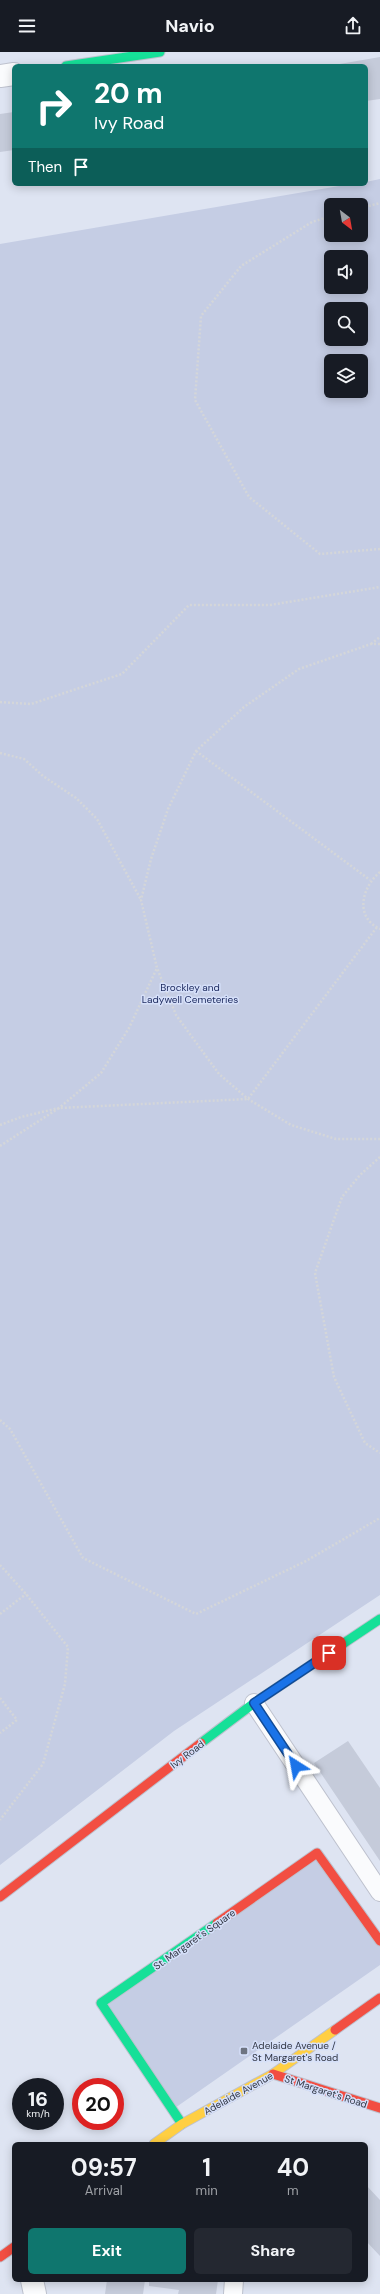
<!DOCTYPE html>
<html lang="en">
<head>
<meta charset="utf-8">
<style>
  :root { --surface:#171b24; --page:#242831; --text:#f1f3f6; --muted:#9ea1a6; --accent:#0f766e }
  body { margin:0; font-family:"DM Sans",sans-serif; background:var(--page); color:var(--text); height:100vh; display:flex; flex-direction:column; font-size:15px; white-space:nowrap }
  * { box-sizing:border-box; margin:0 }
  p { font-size:13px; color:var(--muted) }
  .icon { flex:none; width:22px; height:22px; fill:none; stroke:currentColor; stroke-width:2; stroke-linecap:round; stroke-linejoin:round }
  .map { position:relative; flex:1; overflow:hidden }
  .details { position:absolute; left:12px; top:2090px; width:356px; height:140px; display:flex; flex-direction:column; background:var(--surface); border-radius:6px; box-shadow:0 2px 10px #0003 }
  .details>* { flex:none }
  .banner { position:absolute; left:12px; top:12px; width:356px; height:122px; border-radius:6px; box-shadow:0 2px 10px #0003; background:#0f766e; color:#fff; overflow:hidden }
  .needle { width:26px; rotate:149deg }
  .controls { position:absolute; left:324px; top:146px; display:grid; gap:8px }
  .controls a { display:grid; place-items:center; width:44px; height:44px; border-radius:6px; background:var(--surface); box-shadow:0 2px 10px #0003; font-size:20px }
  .speed { position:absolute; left:12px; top:2026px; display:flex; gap:8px; font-size:20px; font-weight:700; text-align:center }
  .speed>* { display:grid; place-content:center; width:52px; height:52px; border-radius:50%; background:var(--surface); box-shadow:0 2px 10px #0003; line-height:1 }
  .speed small { font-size:10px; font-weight:400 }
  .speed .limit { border:6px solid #d22; background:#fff; color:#111 }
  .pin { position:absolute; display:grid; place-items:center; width:34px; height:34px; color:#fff; margin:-17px; border-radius:8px; box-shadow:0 2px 6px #0006 }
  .me { position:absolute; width:44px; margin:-22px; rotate:326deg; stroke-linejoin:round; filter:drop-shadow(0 0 3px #0008) }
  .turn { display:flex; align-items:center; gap:14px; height:84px; padding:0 16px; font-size:18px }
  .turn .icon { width:52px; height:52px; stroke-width:2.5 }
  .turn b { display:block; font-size:28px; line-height:34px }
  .then { display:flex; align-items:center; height:38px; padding:0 16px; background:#0003; gap:8px; font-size:15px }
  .eta { display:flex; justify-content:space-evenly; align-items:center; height:68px; text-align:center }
  .eta b { font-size:24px; font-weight:700; line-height:28px }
  .action { display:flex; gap:8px; margin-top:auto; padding:8px 16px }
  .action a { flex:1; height:46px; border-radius:6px; background:var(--accent); color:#fff; font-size:16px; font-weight:700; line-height:46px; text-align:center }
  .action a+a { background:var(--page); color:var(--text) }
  header { display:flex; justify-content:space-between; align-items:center; height:52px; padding:0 16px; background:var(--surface); font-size:18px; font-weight:700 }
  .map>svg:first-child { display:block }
  .green { fill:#c5cde4; fill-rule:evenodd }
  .building { fill:#c5cbda }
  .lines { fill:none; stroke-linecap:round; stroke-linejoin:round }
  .lane-casing { stroke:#bec2ce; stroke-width:20 }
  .street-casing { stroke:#bec2ce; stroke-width:24 }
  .fast-casing { stroke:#bec2ce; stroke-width:11 }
  .slow-casing { stroke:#bec2ce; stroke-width:11 }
  .jam-casing { stroke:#bec2ce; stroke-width:11 }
  .path { stroke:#d4d6d9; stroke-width:2.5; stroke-dasharray:2 2; stroke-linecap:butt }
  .lane { stroke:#fafbfd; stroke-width:18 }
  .street { stroke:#fafbfd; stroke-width:22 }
  .fast { stroke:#16e098; stroke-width:9 }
  .slow { stroke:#ffcf43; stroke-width:9 }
  .jam { stroke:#f24e42; stroke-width:9 }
  .route-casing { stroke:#114b97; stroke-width:10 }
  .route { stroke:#1a73e8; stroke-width:7 }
  .poi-dot { fill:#6e7481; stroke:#d6e0fa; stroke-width:1.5 }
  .labels { text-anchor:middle; stroke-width:3; stroke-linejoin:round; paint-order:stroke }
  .park-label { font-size:10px; fill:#1a275c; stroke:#d6e0fa }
  .street-label { font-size:10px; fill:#323744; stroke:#d6e0fa }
  .poi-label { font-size:10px; fill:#323744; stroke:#d6e0fa; text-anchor:start }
</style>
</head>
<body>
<header><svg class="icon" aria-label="menu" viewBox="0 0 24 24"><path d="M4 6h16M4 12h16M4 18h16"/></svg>Navio<svg class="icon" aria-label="share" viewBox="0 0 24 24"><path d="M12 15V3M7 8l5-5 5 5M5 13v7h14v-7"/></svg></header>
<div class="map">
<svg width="380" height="2242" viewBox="0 0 380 2242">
  <rect width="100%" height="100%" fill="#dee4f2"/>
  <path class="green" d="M380 127V1543L174 1679 0 1813V192L351 132H366V130ZM331 153H361V183H331ZM331 205H361V235H331ZM331 257H361V287H331ZM331 309H361V339H331Z
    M317 1801 380 1889V1913L172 2058 101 1951Z"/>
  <path class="building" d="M380 5V47L366 49V14H328Z
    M14 60V98L0 100V62Z
    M348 1689 380 1736V1809L314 1711Z
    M366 2133 380 2148V2204L366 2189Z
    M107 2228H145L143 2242H105Z
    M149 2228H218L216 2242H178L179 2238 149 2234Z"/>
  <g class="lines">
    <g class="lane-casing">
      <path id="lane" d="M254 1651 380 1840
        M233 2242 234 2228"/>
    </g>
    <g class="street-casing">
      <path id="street" d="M0 24 14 22
        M32 2228 35 2242"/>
    </g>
    <g class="fast-casing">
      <path id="fast" d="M66 14 160 0
        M201 1691 254 1651 380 1567
        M182 2072 101 1951 217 1871"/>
    </g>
    <g class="slow-casing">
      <path id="slow" d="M154 2092 182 2072 273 2022 335 1978"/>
    </g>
    <g class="jam-casing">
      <path id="jam" d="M0 1845 201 1691
        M217 1871 317 1801 380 1889
        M335 1978 380 1946
        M273 2022 380 2056
        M0 2205 14 2195"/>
    </g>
    <path class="path" d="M361 156 380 151
      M331 164 312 170 241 214 201 264 195 348 249 445 320 502 380 497
      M371 592 380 585
      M380 592H371L299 617 244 655 196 699 168 757 151 807 141 848 157 916 176 963 219 1022 248 1047 291 1073 336 1087H380
      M0 650 31 652 122 622 189 553H270L380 535
      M196 699 370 828
      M0 701 24 707 43 724 76 746 97 767 141 848
      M380 820C362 835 354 865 380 877
      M0 1073 21 1065 59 1056 101 1021 129 976 157 916
      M0 1094 59 1056 248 1047 377 875
      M380 1105 360 1123 342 1145 315 1221 334 1325 365 1391 380 1401
      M0 1368 10 1377 83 1506 196 1562 306 1509 380 1466
      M0 1513 26 1542 68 1595 65 1632 43 1712 0 1768
      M0 1562 26 1542
      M0 1646 17 1668 0 1681"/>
    <use href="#lane" class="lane"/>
    <use href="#street" class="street"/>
    <use href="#fast" class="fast"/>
    <use href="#slow" class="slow"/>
    <use href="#jam" class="jam"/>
  </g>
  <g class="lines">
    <g class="route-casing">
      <path id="route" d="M296 1714 254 1651 329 1601"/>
    </g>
    <use href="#route" class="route"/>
  </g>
  <rect class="poi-dot" x="240" y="1995" width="8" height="8" rx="2"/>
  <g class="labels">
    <g class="park-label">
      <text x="190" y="939">Brockley and<tspan x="190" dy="12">Ladywell Cemeteries</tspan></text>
    </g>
    <g class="street-label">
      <text transform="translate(187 1702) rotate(-37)" y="4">Ivy Road</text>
      <text transform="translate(194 1887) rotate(-35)" y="4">St. Margaret's Square</text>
      <text transform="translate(326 2039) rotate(18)" y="4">St Margaret's Road</text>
      <text transform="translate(238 2041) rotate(-29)" y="4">Adelaide Avenue</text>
    </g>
    <g class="poi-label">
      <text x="252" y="1997">Adelaide Avenue /<tspan x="252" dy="12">St Margaret's Road</tspan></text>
    </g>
  </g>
</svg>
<div class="controls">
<a><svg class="needle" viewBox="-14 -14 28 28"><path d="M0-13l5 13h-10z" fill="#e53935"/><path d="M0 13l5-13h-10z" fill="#9ea1a6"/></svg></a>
<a><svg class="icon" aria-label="sound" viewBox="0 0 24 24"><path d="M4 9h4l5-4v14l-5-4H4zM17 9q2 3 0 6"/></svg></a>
<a><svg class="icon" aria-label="search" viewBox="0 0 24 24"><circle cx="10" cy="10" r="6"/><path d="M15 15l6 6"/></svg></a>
<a><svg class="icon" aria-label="layers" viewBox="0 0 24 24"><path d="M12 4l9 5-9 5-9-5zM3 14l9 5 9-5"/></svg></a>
</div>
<div class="speed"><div>16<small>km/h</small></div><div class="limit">20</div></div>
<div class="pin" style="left:329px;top:1601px;background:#d93025"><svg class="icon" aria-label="arrive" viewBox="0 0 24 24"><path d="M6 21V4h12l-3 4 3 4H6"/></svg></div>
<svg class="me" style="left:296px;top:1714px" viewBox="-20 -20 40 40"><path d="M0-17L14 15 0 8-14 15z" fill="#1a73e8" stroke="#fff" stroke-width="4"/></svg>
<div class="banner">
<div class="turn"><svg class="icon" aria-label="right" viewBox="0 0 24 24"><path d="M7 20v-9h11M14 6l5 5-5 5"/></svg><div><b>20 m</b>Ivy Road</div></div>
<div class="then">Then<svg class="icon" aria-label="arrive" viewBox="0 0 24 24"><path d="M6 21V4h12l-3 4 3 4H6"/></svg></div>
</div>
<section class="details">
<div class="eta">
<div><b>09:57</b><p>Arrival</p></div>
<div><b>1</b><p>min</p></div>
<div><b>40</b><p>m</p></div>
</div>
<div class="action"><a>Exit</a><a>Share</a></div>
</section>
</div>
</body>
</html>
